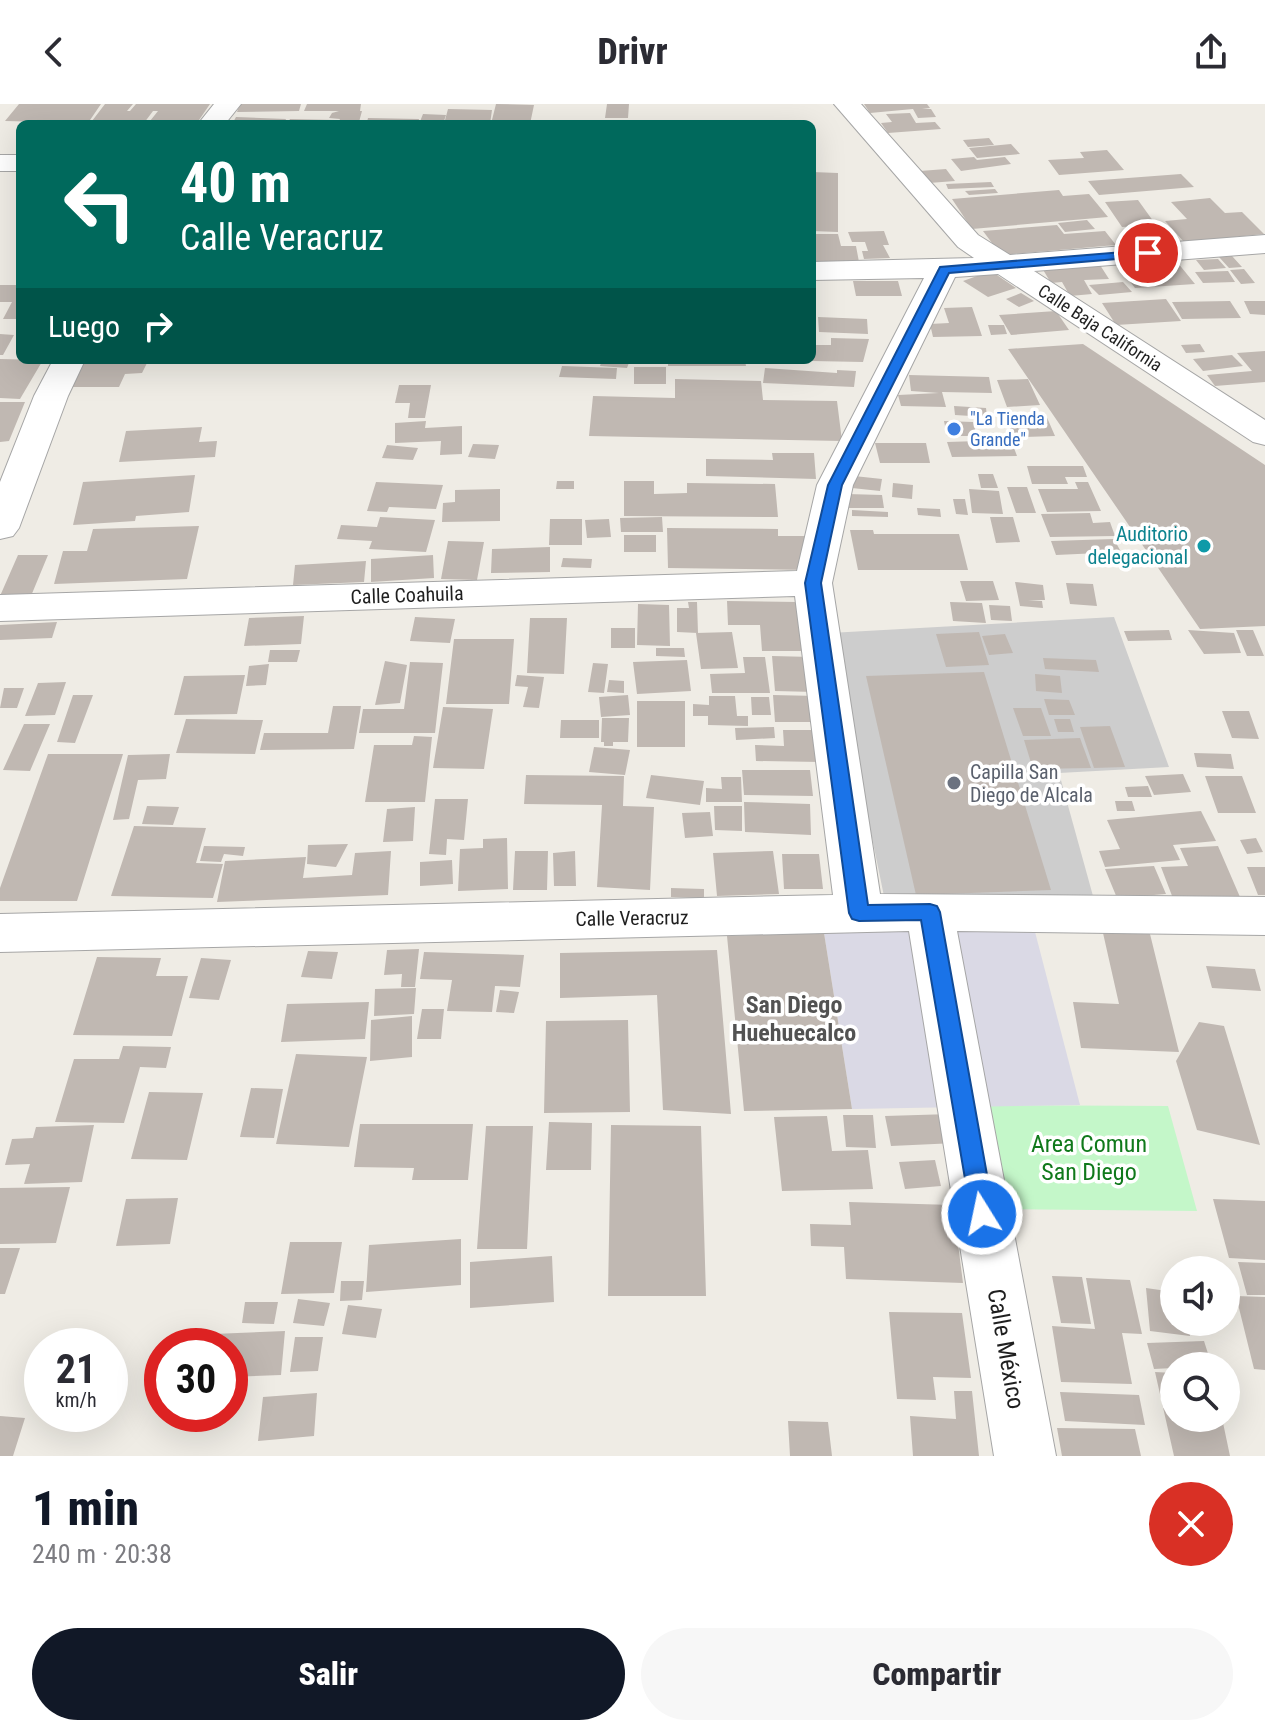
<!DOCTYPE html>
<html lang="es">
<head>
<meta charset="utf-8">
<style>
  :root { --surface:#fff; --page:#f7f7f7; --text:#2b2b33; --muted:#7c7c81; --accent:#111827 }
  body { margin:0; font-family:"Roboto Condensed",sans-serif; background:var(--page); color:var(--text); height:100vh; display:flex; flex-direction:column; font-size:30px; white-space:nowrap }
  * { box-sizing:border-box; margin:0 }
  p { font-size:26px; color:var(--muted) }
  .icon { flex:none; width:44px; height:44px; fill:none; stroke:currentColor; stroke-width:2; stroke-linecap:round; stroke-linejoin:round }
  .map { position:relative; height:1352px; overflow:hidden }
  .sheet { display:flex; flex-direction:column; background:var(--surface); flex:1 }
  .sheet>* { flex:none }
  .banner { position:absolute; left:16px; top:16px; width:800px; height:244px; border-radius:12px; box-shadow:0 8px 32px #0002; background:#00695c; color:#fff; overflow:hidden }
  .controls { position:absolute; left:1160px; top:1152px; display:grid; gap:16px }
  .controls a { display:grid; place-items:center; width:80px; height:80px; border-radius:50%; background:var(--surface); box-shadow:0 8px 32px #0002; font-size:40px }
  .speed { position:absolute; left:24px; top:1224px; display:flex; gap:16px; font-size:40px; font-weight:700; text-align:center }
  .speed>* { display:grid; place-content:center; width:104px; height:104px; border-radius:50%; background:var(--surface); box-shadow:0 8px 32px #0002; line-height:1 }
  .speed small { font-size:20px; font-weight:400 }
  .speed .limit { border:12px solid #d22; background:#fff; color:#111 }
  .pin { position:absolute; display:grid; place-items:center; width:68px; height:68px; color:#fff; margin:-34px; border:4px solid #fff; border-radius:50%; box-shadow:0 2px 8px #0007 }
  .me { position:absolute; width:88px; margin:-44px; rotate:350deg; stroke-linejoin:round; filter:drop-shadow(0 0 6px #0008) }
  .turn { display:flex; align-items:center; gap:28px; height:168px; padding:0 32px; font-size:36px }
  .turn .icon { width:104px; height:104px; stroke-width:2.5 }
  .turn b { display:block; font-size:56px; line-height:68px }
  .then { display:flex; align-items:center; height:76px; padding:0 32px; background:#0003; gap:16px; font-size:30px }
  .round { display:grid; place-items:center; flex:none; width:84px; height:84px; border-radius:42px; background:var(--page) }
  .head { display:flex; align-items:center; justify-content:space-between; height:136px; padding:0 32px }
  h1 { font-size:48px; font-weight:800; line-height:60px; color:var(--accent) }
  .cta { display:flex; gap:16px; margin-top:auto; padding:16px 32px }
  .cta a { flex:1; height:92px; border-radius:48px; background:var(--accent); color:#fff; font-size:32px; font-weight:800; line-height:92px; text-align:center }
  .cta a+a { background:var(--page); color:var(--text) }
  header { display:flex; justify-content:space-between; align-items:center; height:104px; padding:0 32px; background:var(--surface); font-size:36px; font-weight:800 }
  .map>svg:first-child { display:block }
  .religious { fill:#cdcdcd }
  .park { fill:#c4f7c9 }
  .plaza { fill:#dad9e5 }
  .building { fill:#c0b8b2 }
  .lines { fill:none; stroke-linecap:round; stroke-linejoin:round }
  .minor-casing { stroke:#a6a6a6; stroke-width:2 }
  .minor { fill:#fff; fill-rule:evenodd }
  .route { fill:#1a73e8; stroke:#114b97; stroke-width:2 }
  .shop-dot { fill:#3f7fe0; stroke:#fff; stroke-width:3 }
  .culture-dot { fill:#0f9aa8; stroke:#fff; stroke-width:3 }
  .worship-dot { fill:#6b7280; stroke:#fff; stroke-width:3 }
  .labels { text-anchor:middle; stroke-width:7; stroke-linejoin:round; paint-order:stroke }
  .far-street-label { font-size:18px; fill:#1f1f1f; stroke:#fff }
  .far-shop-label { font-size:18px; fill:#366cbe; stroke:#fff; text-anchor:start }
  .culture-label { font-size:20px; fill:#0d838f; stroke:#fff; text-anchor:end }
  .street-label { font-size:20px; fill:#1f1f1f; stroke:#fff }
  .worship-label { font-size:20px; fill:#5b616d; stroke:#fff; text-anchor:start }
  .quarter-label { font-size:24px; font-weight:bold; fill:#525252; stroke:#fff }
  .near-park-label { font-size:24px; fill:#10791b; stroke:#fff }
  .near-street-label { font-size:24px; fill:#1f1f1f; stroke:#fff }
</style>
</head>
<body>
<header><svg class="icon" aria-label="back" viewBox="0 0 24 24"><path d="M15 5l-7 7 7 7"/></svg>Drivr<svg class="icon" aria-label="share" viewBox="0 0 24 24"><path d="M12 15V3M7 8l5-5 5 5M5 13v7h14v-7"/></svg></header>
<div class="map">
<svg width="1265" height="1352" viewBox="0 0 1265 1352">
  <rect width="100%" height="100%" fill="#efece5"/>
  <path class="religious" d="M1114 513 1169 663 1059 669 1093 792 885 797 830 529Z"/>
  <path class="park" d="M981 1001 1168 1002 1197 1107 999 1105Z"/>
  <path class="plaza" d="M1034 824 1080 1001 852 1005 824 829Z"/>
  <path class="building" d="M19 0H101L88 19 5 17Z
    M105 0H133L127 7H130L136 0H210L197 19 150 17 158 7H153L144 19 92 17Z
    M240 0H301L299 7 237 8Z
    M307 0H361L360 7H362L359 18 339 17 340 15 329 14 332 9 339 7H304Z
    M496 0 534 1 530 20H491Z
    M607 0H629L628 14H605Z
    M864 0H927L930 4 922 5H931L936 13 918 14 913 5 870 9Z
    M448 5 492 6 490 20H444Z
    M910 9 916 19 935 18 941 25 888 29 881 19 892 18 886 10Z
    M423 10 446 11 443 20H419Z
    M236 13 286 15 284 20H232Z
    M368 14 419 15 418 20H374L367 18Z
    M290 15 335 16 334 20H287Z
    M989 34 994 41 968 43 963 36Z
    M1011 40 1020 50 977 54 969 44Z
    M1107 46 1124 66 1059 71 1048 56 1084 54 1080 48Z
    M974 53 977 56 1005 53 1011 60 961 67 951 55Z
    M946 65 955 77 929 79 920 67Z
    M812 68 838 69V128L812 127Z
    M1181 70 1194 83 1099 91 1088 77Z
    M991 78 994 83 948 85 946 80Z
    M995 85 998 89 969 91 965 87Z
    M1059 86 1063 92 1089 90 1108 113 972 125 952 95Z
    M1210 94 1225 109 1242 108 1264 130 1184 138 1165 117 1187 115 1171 98Z
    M1138 96 1156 121 1122 123 1105 98Z
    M1087 116 1095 125 1065 128 1058 119Z
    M1057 121 1064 130 1105 127 1116 141 1001 151 983 127Z
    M1159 125 1168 137 1126 140 1120 131 1151 130 1148 126Z
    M884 127 889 141H883L890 154 864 155 862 147H868L865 138H852L848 128Z
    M812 130H838L841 142H856L859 158H816Z
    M1232 152 1242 163 1229 164 1219 153Z
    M1173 153 1195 180 1135 184 1115 158Z
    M1218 155 1226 164 1204 166 1196 156Z
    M1100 161 1109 175 1084 176 1092 190 1070 192 1062 178 1051 179 1042 164Z
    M1244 165 1255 179 1241 180 1230 166Z
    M991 167 1016 184 988 193 963 177Z
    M1228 167 1235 178 1203 179 1195 168Z
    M853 177H898L902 192H856Z
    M1123 178 1132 188 1099 191 1089 181Z
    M0 181H20V215H3L12 198H0Z
    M1021 189 1034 197 1019 203 1006 195Z
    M1166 195 1181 217 1116 221 1102 199Z
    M1230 197 1241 214 1182 215 1172 198Z
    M1244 197H1265V211L1250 210Z
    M972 203 982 232 933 233 930 220 949 219 944 204Z
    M1056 207 1069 226 1011 231 999 211Z
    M818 213 867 215 868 230 819 228Z
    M988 221H1004L1007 230 991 231Z
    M0 230 14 231 3 251H0Z
    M831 234 869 235 863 258 812 257V241H831Z
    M1083 240 1265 361V522L1200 525 1008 245Z
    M1200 240 1205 248 1186 249 1181 241Z
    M1265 247V278L1215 282 1207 271 1252 267 1237 249Z
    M1232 251 1243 262 1203 267 1193 255Z
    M0 255 43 256 20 295 0 294Z
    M80 256H134L148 257 142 269 125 270 119 283H67Z
    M602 256H630L627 264 600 262Z
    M668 256H745L746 262H668Z
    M562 262 617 264 616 275 559 273Z
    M634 263H666V280H634Z
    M765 264 837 269V266L856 267 854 283 763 279Z
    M909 271 989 273 992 289 942 288 946 303 901 302 898 291 939 289 911 287Z
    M675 275 761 277 763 296 837 297 842 337 589 332 593 292 675 294Z
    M1028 275 1040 301 1007 303 997 276Z
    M399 281H431L425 314H408L410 299H395Z
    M0 298H25L9 337 0 338Z
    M954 302 986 304 987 313 955 311Z
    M1045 309 1055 332 1024 333 1022 329 1012 330 1007 316 1001 317 999 310Z
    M426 317 425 324 462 322V350L440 351 441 337 395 339V319Z
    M944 317 973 318 977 332H947Z
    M202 323 199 338 217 337 215 353 119 358 126 327Z
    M1011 336 1017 352 952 353 947 338Z
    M875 339H926L930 359H880Z
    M473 340 499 341 495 355 468 353Z
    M387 341 418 344 413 356 382 354Z
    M772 349H814L816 375 706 372V355L773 356Z
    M1027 362H1083L1087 373H1065L1068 380H1032Z
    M978 370H993L998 384H981Z
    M195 371 189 408 136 412 135 417 73 421 83 378Z
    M854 372 882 375 880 387 852 384Z
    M557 377H574V385H556Z
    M624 377H654V390L687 389V379L775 380 778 413 624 412Z
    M376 378 443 381 436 405 389 403 387 408 367 407Z
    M1075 378H1088L1101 407 1047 408 1038 385H1078Z
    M893 379 913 381 912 395 892 393Z
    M1007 383H1027L1036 409H1016Z
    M500 385V417L442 418 443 399 455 398V386Z
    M969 385 999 387 1003 410 972 409Z
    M847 390 882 391 884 404H848Z
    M953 395H965L968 411 956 410Z
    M917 404 940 405 941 413 918 411Z
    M852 406 888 408V413L852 412Z
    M1090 409 1093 419 1110 418 1115 432 1050 433 1041 410Z
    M380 413 435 416 426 448 369 445 372 437 337 435 341 421 377 423Z
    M662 413 663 428H621L620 414Z
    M990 413H1013L1020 438 996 439Z
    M550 415H582V441H549Z
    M609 415 611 433 587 434 585 416Z
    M199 422 187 475 54 480 63 447H87L93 425Z
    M667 424 778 425V432H806L810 466 668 464Z
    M850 426H873L874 430H959L968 466H858Z
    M624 431H656V448H624Z
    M1114 435 1121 448 1056 451 1051 437Z
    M448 437 484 438 477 476 441 475Z
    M550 443V468L491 469 492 445Z
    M18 451H48L31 492H0Z
    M433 451 434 474 371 478V455Z
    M563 454 592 455 591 464 561 463Z
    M366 457 364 478 293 481 295 461Z
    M960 477H993L999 496 966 497Z
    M1015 478 1043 481 1045 496H1028L1042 497 1043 504 1020 502Z
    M1066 479 1093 480 1097 502 1070 500Z
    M727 497 797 498 802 547H762L760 521H728Z
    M688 498H697L698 529 677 528V504H689Z
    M950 498 982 499 986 519 953 517Z
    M638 500 669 501 670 542 637 541Z
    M989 501 1010 502 1012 517 991 516Z
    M304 512 301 540 244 542 249 514Z
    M415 513 455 515 450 539 410 537Z
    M530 514H567L564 570 527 569Z
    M57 518 52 534 0 536V521Z
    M611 524H635V544H611Z
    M1169 526 1172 536 1128 537 1124 527Z
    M1188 526 1234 529 1241 549 1204 550Z
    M1236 526H1253L1264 552H1247Z
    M732 528 738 564 701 565 696 529Z
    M979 528 989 561 946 563 936 530Z
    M1005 530 1013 549 989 551 982 532Z
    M454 535H514L509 600H446Z
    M656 544H684L685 553 656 552Z
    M270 546H300L297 558H268Z
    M772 552 812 553 815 588 775 587Z
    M743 553H765L770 589H712L710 570 745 569Z
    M1043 554 1096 556 1099 568 1045 565Z
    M687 556 691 587 637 590 633 558Z
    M385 557 407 561 400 599 375 601Z
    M410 558 443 559 435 629H359L363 605H404Z
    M593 559 608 560 604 589 588 588Z
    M269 560 266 581 246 582 249 562Z
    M984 568 1051 786 916 791 866 572Z
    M1035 570 1060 572 1062 589 1036 587Z
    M245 571 237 610 174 611 184 572Z
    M517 571 544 573 539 604 523 603 528 583 515 582Z
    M609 576 624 577V589L607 588Z
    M66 578 55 611 25 612 38 579Z
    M4 584H24L17 604H0Z
    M73 591H93L75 639 57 638Z
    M628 591 630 611 601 613 599 593Z
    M773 591 817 592 820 618H775Z
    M709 592H735L737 612H748V622L708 621V612H693V600L709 601Z
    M751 593H769L771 611H752Z
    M1044 595 1069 596 1075 611H1049Z
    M637 597H685V643H637Z
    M333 602H361L354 645 260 646 264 629H328Z
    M443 603 493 605 484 665 433 664Z
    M1013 604H1041L1051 632H1023Z
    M1222 607H1249L1259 635 1232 634Z
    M602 614H629L628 638H613V642H604V638H601Z
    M186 615 263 616 255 650 176 649Z
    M1054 615H1070L1074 628H1058Z
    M561 616H599V634H560Z
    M24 620H50L30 667 3 666Z
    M1110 622 1125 663 1094 664 1080 623Z
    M774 623 775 634 736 636 735 624Z
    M783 626H817L820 658 756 657 755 641 784 642Z
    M414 632 432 633 425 698H365L374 641H412Z
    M1080 634 1091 664 1033 665 1024 636Z
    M594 643 630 646 625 671 589 668Z
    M1194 649 1231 650 1234 665 1197 663Z
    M48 650H123L77 797H0V784Z
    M170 650 166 675 138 676 129 715 113 716 128 651Z
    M742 666H810L813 692 744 691Z
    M1183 670 1191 688 1154 691 1145 672Z
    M526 671 624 672 623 702 654 703 650 786 597 783 602 701 524 700Z
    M651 671 704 677 700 701 646 694Z
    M1205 672H1242L1256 709H1218Z
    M721 673H741L742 698H706V684L722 685Z
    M1148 682 1152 693H1128L1125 683Z
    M435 695H468L464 736 447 735 446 751 429 750Z
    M1115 697H1132L1135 707H1117Z
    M744 698 810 700 811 731 745 728Z
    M147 702 179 703 173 721 142 720Z
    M714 702H742V727L715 726Z
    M415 703 413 737 383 738 387 705Z
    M1201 707 1216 737 1173 741 1180 756 1105 763 1099 747 1120 745 1107 716Z
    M710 708 713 732 685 734 682 709Z
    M134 722 206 724 196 759 223 760 213 794 111 792Z
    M507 734 508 785 458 787 460 745 483 744V735Z
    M1256 734 1263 748 1247 750 1240 736Z
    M348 740 336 763 307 760 308 741Z
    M204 742 245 743 243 752 224 750 221 758 200 757Z
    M1218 742 1240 793 1174 797 1161 763 1188 762 1180 744Z
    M391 747 388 791 217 798 225 757 306 753 303 774 352 771 355 749Z
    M515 747H548L547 786H513Z
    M575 747 576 782H554L553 749Z
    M773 747 779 790 717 792 713 749Z
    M782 750H819L823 785H784Z
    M452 756 453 780 420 782V758Z
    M1154 762 1166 790 1117 794 1105 765Z
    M1247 763H1265V791H1258Z
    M671 784 704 785V794L671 793Z
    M824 829 852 1005 744 1007 727 832Z
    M1103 829 1150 830 1179 948 1081 944 1073 898 1119 900Z
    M419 845 415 883H401L402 870 384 871 387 846Z
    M717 846 731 1010 663 1006 657 891 560 894V849Z
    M308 847 338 848 332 875 301 873Z
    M424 848 524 851 520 883 495 882 492 908 447 907 452 876 420 875Z
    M97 853 161 854 156 872H188L172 932 73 931Z
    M201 854 231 856 219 896 189 894Z
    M1206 862 1255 865 1261 887 1212 884Z
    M416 884 414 910 374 912 375 885Z
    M500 886 519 888 514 909 496 908Z
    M369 898 365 935 281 938 287 900Z
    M422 905H444L441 935H417Z
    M412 912V953L370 957 371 916Z
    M628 916 630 1008 544 1009 546 917Z
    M1199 918 1224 922 1260 1041 1197 1026 1176 957Z
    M123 942 171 943 166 964 140 963 124 1019 55 1018 74 955H119Z
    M296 950 367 953 349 1043 276 1040Z
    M251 984 283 985 274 1034 240 1033Z
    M149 988 203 989 187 1056 131 1055Z
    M951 1010 956 1039 891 1042 885 1012Z
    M843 1011H873L876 1044 846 1043Z
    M827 1012 832 1047 868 1046 873 1085 782 1087 774 1013Z
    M549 1018 592 1019 591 1066H546Z
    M360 1020H473L468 1076H412L414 1064 354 1063Z
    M94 1021 82 1078 24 1080 30 1060 5 1061 12 1035 33 1034 36 1023Z
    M611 1021 701 1022 706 1192H608Z
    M486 1022H533L527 1145H477Z
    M935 1056 941 1082 905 1085 899 1058Z
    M70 1083 56 1139 0 1140V1084Z
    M178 1094 170 1140 116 1142 126 1095Z
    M1213 1095 1265 1097V1156L1229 1154Z
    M849 1098 953 1101 963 1179 846 1175 844 1143 811 1142 810 1120 851 1121Z
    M461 1135V1181L366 1188 369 1141Z
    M290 1138H342L334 1189 281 1190Z
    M0 1144H20L5 1190H0Z
    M552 1152 554 1198 470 1204V1158Z
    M1238 1158 1265 1159V1191H1247Z
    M1052 1172 1082 1173 1091 1220 1061 1219Z
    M1086 1174 1130 1176 1142 1230 1122 1229 1132 1280 1061 1278 1052 1222 1095 1225Z
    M341 1177H364L362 1196 340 1197Z
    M1146 1184 1174 1188V1218H1189L1190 1232 1150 1227Z
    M1236 1192 1265 1193V1266L1254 1265Z
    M298 1195 330 1199 324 1222 293 1219Z
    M245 1198H278L274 1220 242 1219Z
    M348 1201 382 1205 376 1234 342 1230Z
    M889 1208 962 1209 971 1274 933 1273 936 1296 897 1295Z
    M285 1227 281 1271 230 1273V1242H186L188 1231Z
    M295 1233H323L318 1267 290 1268Z
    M1204 1237 1212 1262 1154 1265 1147 1239Z
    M1155 1268 1174 1269V1314H1222L1230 1352H1174Z
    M954 1287H972L979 1352H913L910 1312 956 1315Z
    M1060 1288 1139 1291 1145 1321 1065 1317Z
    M317 1289 314 1332 258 1337 263 1293Z
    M0 1312 25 1314 13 1352H0Z
    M788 1317 828 1318 832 1352H790Z
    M1057 1324 1135 1325 1141 1352H1062Z"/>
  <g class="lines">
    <g class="minor-casing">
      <path id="minor" d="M214 0H241L225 20H198Z
        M834 0H861L978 131 1010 151 1265 131V149L1034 167 1265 316V341L1253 338 998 170 955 173 853 381 832 479 880 790 1265 793V831L957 827 1056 1352H994L909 827 0 848V810L833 791 795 492 0 517V491L797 467 817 381 924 174 812 176V158L974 154 958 143Z
        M0 51H20V67H0Z
        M53 256H85L68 292 19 424 13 432 0 435V378L34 292Z"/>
    </g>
    <use href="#minor" class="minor"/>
  </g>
  <path class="route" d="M1148 146 1152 147V152L949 169 842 381 821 479 868 801 930 800 937 802 940 808 994 1110 991 1118 982 1121 974 1118 971 1110 921 816 859 817 852 815 849 809 805 479 828 381 940 163Z"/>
  <circle class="shop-dot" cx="954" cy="325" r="8"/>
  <circle class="culture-dot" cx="1204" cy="442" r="8"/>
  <circle class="worship-dot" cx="954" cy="679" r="8"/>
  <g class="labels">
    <g class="far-street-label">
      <text transform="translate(1100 224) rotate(33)" y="6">Calle Baja California</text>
    </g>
    <g class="far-shop-label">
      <text x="970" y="321">"La Tienda<tspan x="970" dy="21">Grande"</tspan></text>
    </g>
    <g class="culture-label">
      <text x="1188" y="437">Auditorio<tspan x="1188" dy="23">delegacional</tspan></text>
    </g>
    <g class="street-label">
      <text transform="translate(407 491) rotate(-2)" y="7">Calle Coahuila</text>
      <text transform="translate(632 814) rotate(-1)" y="7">Calle Veracruz</text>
    </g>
    <g class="worship-label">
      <text x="970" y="675">Capilla San<tspan x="970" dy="23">Diego de Alcala</tspan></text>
    </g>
    <g class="quarter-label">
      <text x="794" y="909">San Diego<tspan x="794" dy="28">Huehuecalco</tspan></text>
    </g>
    <g class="near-park-label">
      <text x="1089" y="1048">Area Comun<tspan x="1089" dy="28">San Diego</tspan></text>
    </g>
    <g class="near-street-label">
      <text transform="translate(1006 1245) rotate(80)" y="8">Calle México</text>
    </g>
  </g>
</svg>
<div class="controls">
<a><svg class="icon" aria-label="sound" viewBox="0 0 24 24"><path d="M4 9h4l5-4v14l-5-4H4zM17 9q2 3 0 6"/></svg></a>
<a><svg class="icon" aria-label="search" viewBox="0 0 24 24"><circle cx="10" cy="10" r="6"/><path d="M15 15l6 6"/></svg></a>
</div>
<div class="speed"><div>21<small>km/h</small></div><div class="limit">30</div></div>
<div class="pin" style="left:1148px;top:149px;background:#d93025"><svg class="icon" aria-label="arrive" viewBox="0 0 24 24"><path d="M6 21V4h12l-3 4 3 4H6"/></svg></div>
<svg class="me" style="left:982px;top:1110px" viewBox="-20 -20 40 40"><circle r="17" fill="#1a73e8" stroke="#fff" stroke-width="3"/><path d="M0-11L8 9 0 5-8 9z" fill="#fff"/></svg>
<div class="banner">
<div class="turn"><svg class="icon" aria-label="left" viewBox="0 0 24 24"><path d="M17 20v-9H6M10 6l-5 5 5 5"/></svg><div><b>40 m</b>Calle Veracruz</div></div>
<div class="then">Luego<svg class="icon" aria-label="right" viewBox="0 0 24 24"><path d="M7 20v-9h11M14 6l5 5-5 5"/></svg></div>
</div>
</div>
<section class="sheet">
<div class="head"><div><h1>1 min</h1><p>240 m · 20:38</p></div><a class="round" style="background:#d93025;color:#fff"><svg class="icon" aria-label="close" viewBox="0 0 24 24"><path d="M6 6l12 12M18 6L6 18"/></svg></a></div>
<div class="cta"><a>Salir</a><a>Compartir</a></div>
</section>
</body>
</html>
